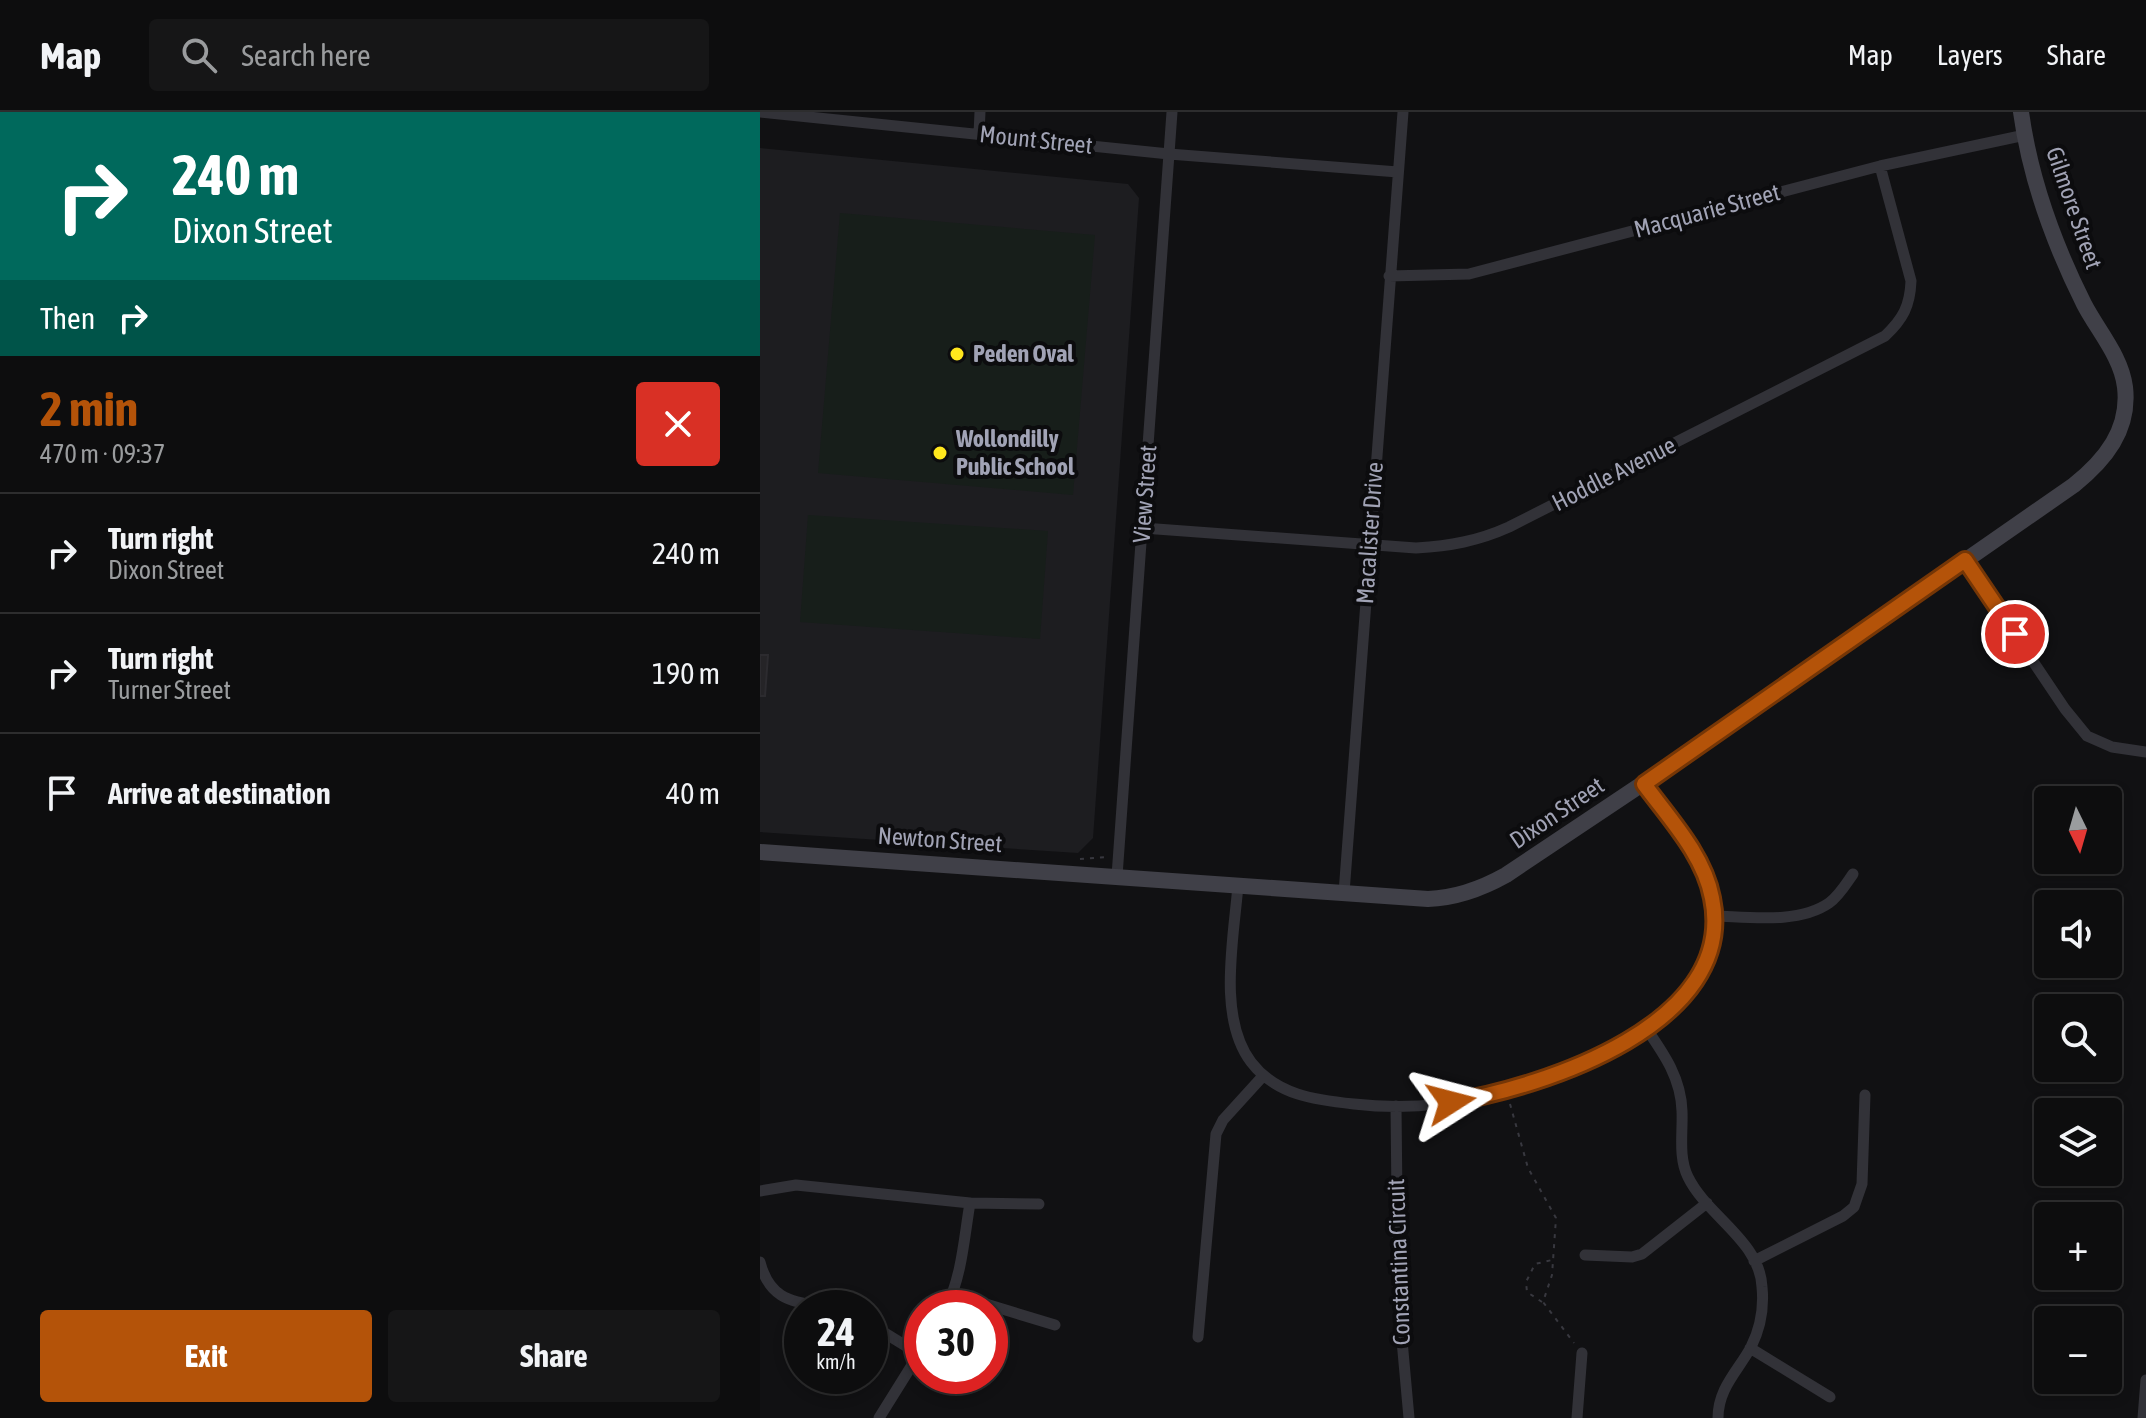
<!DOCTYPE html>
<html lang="en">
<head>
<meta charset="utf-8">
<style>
  :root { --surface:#0d0d0e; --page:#161617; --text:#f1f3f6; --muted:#9a9c9e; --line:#2d2d2e; --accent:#b45309 }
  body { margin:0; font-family:"Asap Condensed",sans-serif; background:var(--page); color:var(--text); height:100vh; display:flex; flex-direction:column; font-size:30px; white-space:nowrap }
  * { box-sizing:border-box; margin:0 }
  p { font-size:26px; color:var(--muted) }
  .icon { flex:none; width:44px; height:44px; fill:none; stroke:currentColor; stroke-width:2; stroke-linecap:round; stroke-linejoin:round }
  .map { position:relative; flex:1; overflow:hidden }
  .details { display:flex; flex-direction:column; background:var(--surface); width:760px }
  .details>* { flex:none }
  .hud { background:#00695c; color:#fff; overflow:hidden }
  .needle { width:52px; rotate:175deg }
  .buttons { position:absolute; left:1274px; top:674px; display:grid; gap:16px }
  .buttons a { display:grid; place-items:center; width:88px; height:88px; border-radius:8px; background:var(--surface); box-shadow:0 4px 12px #0003,0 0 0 2px var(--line); font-size:40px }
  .speed { position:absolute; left:24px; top:1178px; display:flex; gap:16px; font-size:40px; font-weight:700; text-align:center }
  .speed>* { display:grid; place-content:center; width:104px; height:104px; border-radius:50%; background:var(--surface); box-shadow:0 4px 12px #0003,0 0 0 2px var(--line); line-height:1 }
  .speed small { font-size:20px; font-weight:400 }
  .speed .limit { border:12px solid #d22; background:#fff; color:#111 }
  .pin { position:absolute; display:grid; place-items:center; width:68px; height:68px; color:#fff; margin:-34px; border:4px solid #fff; border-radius:50%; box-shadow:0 2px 8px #0007 }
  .me { position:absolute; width:88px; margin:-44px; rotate:81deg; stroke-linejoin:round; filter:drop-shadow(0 0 6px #0008) }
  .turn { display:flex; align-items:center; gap:28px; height:168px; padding:0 40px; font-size:36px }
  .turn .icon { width:104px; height:104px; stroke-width:2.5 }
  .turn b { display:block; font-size:56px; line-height:68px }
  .then { display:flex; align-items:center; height:76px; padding:0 40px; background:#0003; gap:16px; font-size:30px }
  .round { display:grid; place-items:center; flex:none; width:84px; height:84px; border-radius:8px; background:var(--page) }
  .overview { display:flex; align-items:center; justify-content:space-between; height:136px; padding:0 40px }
  h1 { font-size:48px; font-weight:700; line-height:60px; color:var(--accent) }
  .action { display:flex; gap:16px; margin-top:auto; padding:16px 40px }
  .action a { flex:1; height:92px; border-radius:8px; background:var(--accent); color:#fff; font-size:32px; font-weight:700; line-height:92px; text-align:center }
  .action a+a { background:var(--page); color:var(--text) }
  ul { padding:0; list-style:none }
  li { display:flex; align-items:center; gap:24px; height:120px; padding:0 40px; border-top:2px solid var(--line) }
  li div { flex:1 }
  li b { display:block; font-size:30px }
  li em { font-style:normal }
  header { display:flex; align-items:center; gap:48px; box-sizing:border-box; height:112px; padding:0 40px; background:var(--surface); border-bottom:2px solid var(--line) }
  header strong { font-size:38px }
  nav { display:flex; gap:44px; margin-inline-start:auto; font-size:28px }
  .search { width:560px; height:72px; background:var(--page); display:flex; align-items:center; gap:20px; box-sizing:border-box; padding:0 28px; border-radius:8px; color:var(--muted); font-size:30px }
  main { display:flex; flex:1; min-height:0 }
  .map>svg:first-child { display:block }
  .built { fill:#1d1d20 }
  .green { fill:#171e1a }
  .building { fill:#252427; stroke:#2c2b2f; stroke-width:2 }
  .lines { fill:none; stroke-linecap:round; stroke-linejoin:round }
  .path { stroke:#38383f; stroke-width:2; stroke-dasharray:4 6; stroke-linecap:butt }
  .street { stroke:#323238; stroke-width:11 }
  .secondary { stroke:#404048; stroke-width:16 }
  .route-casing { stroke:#753606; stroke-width:20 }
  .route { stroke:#b45309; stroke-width:14 }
  .poi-dot { fill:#ffe71d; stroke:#0c0c0e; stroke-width:3 }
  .labels { text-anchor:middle; stroke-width:8; stroke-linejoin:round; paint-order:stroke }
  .street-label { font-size:24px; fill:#a1a3b5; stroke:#0c0c0e }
  .poi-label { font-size:24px; font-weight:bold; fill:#a1a3b5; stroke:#0c0c0e; text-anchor:start }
</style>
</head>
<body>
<header>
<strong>Map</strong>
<div class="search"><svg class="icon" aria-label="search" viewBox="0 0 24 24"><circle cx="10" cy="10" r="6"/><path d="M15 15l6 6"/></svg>Search here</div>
<nav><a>Map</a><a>Layers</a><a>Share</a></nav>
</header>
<main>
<section class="details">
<div class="hud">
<div class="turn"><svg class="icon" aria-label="right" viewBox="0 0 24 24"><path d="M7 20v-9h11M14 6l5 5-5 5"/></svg><div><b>240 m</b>Dixon Street</div></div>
<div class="then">Then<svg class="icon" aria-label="right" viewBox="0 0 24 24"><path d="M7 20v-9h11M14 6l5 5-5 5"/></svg></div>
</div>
<div class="overview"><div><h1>2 min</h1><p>470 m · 09:37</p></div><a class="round" style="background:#d93025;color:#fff"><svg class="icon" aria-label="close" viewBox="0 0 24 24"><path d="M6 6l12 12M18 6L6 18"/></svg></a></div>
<ul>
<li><svg class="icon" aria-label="right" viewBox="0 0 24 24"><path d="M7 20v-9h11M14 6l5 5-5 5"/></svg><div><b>Turn right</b><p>Dixon Street</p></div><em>240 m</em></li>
<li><svg class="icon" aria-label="right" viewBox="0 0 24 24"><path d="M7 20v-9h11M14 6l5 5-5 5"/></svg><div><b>Turn right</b><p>Turner Street</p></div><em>190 m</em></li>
<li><svg class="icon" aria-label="arrive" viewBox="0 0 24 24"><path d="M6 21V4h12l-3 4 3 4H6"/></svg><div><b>Arrive at destination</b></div><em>40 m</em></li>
</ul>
<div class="action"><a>Exit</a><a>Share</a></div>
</section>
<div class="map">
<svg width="1386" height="1306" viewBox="0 0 1386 1306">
  <rect width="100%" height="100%" fill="#111113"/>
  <path class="built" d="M0 36 368 72 379 86 333 726 318 741 0 720Z"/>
  <path class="green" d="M80 101 335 123 313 383 58 361Z
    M48 403 288 419 280 527 40 510Z"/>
  <path class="building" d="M0 543H8L5 584H0Z"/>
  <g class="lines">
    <path class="path" d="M320 747 346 745
      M750 992 768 1056 796 1106 792 1163 783 1190 814 1231
      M782 1190 767 1180 766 1170 775 1152 792 1148"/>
    <path class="street" d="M0 0 409 42 638 60
      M219 22 220 0
      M629 164 709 162 1120 54 1265 23
      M383 416 656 436C690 434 718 429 749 415L1125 224C1143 207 1150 194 1151 169L1120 54
      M1205 448 1305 597 1327 624 1352 635 1386 640
      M357 764 412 0
      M478 773C474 825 457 905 491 950 516 983 555 988 594 992 637 997 683 994 726 984 809 966 960 906 955 802 952 752 912 711 884 672
      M584 781 643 0
      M955 804C989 805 1039 812 1069 791 1079 784 1086 772 1093 762
      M886 916C904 942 921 966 922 999 923 1020 918 1045 928 1065 947 1104 1000 1129 1002 1175 1004 1195 1000 1217 991 1235 978 1259 958 1276 958 1306
      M636 994 638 1184 649 1306
      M0 1079 36 1073 210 1091 279 1092
      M825 1143 872 1145 882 1142 947 1091
      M994 1149 1083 1104 1094 1095 1102 1072 1105 983
      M0 1150C10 1189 33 1189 67 1196
      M193 1182 295 1213
      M186 1196C202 1164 204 1126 210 1091
      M110 1212 159 1242
      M438 1225 456 1022 463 1008 503 964
      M990 1236 1070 1285
      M119 1306 162 1237
      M817 1306 822 1241
      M1383 1306 1386 1268"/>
    <path class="secondary" d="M0 740 668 787C696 786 721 777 746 763L936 636 1314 373C1345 348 1370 318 1365 275 1361 244 1338 219 1324 192 1294 132 1270 66 1261 0"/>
  </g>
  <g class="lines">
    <g class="route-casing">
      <path id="route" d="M691 990C784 975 978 912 952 786 944 743 909 706 884 672L1205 448 1255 522"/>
    </g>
    <use href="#route" class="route"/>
  </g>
  <g class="poi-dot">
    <circle cx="197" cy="242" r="8"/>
    <circle cx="180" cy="341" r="8"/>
  </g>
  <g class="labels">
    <g class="street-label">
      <text transform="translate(276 28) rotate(6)" y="8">Mount Street</text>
      <text transform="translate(1314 96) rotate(71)" y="8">Gilmore Street</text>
      <text transform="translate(947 99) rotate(-15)" y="8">Macquarie Street</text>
      <text transform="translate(854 362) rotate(-27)" y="8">Hoddle Avenue</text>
      <text transform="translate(385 382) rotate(-86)" y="8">View Street</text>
      <text transform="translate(610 421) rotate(-86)" y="8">Macalister Drive</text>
      <text transform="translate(797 701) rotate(-34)" y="8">Dixon Street</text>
      <text transform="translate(180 728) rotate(4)" y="8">Newton Street</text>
      <text transform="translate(639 1150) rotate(-92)" y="8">Constantina Circuit</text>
    </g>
    <g class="poi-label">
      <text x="213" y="250">Peden Oval</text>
      <text x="196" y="335">Wollondilly<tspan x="196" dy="28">Public School</tspan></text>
    </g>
  </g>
</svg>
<div class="buttons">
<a><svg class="needle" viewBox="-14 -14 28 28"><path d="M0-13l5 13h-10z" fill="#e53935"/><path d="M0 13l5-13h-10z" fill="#9a9c9e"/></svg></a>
<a><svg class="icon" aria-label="sound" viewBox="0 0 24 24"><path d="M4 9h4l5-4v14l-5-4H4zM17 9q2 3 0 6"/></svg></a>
<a><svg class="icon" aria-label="search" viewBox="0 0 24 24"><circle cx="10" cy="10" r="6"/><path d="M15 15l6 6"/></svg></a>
<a><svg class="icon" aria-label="layers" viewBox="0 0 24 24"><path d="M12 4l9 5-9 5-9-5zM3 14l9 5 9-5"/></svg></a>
<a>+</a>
<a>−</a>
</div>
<div class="speed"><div>24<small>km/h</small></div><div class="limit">30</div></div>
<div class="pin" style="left:1255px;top:522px;background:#d93025"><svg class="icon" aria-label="arrive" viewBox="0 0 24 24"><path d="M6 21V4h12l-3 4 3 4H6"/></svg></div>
<svg class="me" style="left:691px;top:990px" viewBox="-20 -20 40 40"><path d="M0-17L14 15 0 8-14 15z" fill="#b45309" stroke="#fff" stroke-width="4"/></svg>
</div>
</main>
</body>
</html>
